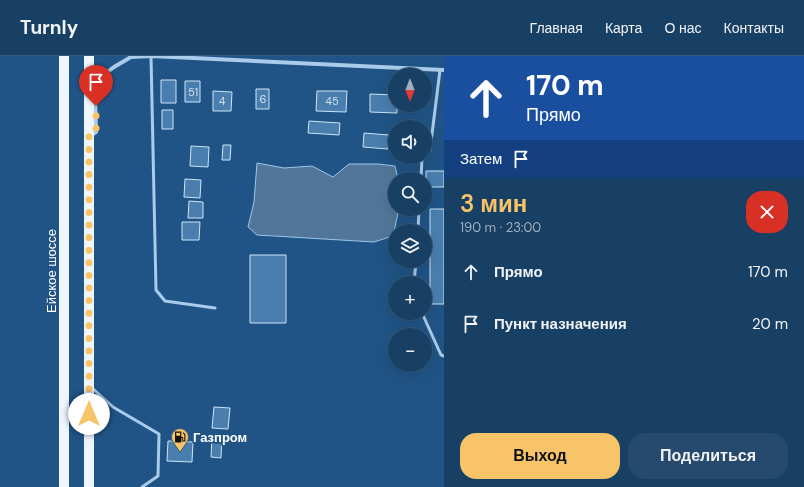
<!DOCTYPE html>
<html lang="ru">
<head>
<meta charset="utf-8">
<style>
  :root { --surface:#183f64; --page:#254a6d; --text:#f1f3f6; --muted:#9fafbf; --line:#365878; --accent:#f7c46a }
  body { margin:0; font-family:"DM Sans",sans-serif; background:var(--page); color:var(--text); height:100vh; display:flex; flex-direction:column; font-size:15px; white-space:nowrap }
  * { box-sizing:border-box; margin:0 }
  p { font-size:13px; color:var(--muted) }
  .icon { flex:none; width:22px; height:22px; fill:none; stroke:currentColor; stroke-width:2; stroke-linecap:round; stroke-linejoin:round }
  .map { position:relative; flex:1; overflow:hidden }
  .sheet { display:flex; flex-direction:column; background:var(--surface); width:360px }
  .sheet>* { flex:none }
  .banner { background:#1a4fa0; color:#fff; overflow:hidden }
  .needle { width:26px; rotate:180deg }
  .fabs { position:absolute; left:388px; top:12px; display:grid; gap:8px }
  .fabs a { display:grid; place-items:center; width:44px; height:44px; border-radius:50%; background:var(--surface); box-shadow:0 4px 16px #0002,0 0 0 1px var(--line); font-size:20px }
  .pin { position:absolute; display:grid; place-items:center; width:34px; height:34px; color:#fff; margin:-41px -17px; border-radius:50% 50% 50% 0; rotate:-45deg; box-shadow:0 0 4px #0007 }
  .pin .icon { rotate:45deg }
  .me { position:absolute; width:44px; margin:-22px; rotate:0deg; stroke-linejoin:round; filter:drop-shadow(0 0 3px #0008) }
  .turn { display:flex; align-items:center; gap:14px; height:84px; padding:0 16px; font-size:18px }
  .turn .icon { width:52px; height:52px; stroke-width:2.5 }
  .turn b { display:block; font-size:28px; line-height:34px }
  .then { display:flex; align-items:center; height:38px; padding:0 16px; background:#0003; gap:8px; font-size:15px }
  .round { display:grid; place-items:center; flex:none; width:42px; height:42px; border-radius:16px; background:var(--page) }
  .summary { display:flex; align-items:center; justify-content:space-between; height:68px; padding:0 16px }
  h1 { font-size:24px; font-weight:600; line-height:30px; color:var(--accent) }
  .cta { display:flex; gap:8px; margin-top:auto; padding:8px 16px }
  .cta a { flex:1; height:46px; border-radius:16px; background:var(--accent); color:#111; font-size:16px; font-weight:600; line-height:46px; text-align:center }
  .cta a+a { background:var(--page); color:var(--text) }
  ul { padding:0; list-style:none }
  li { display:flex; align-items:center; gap:12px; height:52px; padding:0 16px }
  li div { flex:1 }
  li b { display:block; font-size:15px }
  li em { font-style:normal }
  header { display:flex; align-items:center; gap:24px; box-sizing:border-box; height:56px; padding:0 20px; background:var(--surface); border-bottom:1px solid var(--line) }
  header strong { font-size:19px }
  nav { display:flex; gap:22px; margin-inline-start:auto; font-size:14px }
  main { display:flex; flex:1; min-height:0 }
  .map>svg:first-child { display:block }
  .water { fill:#52769a; stroke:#9dc7eb }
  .building { fill:#497eae; stroke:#cee4f7 }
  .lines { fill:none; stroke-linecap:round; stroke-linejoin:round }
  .lane { stroke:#aacbea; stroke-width:3 }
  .street { stroke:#aacbea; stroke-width:4 }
  .primary { stroke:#edf5fe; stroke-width:10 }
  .route { stroke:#f7c46a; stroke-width:7; stroke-dasharray:0 12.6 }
  .labels { text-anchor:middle; stroke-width:3.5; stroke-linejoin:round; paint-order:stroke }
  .number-label { font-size:11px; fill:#d2dfeb }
  .street-label { font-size:13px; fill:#fff; stroke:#205486 }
  .poi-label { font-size:13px; font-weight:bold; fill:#fff; stroke:#205486; text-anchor:start }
</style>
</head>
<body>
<header>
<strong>Turnly</strong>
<nav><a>Главная</a><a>Карта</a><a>О нас</a><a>Контакты</a></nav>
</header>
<main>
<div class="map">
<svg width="444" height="431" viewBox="0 0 444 431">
  <rect width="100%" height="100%" fill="#205486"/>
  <path class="water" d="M257 107 284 112 312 110 333 121 349 108H378L395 110 398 123H395V153H397L398 157 393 180 374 186 257 179 248 171 254 146Z"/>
  <path class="building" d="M161 24H176V47H161Z
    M185 25H200V46H185Z
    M256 33H269V53H256Z
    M213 35 232 36 231 55H213Z
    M317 35H347L346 56 316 55Z
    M370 38 395 39V49H397V57L370 56Z
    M162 54H173V73H162Z
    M309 65 340 67 339 79 308 77Z
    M364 77 389 79 388 93 363 91Z
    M223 89H231L230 104H222Z
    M191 90 209 91 208 111 190 110Z
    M426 115H444V131H426Z
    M185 123 201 124 200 142 184 141Z
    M189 145 203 146V162H188Z
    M430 153H444V248H430Z
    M182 166H200L199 184H182Z
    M250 199H286V267H250Z
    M214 351 230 352 228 373 212 372Z
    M212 379H222L221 402 211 401Z
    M168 385 193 386 192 406 167 405Z"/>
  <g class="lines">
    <path class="lane" d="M151 0 156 234 165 245 215 252
      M425 98 430 94 440 14
      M421 123 422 101
      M418 175 419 153
      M414 227 416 205
      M422 257 441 299 444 300
      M91 331 113 351 159 378 158 420 142 431"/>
    <path class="street" d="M90 80 96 76 95 37 98 29 102 20 114 11 131 1 151 0 444 14"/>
    <path class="primary" d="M64 431V0
      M89 431V0"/>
  </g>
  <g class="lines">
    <path class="route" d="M89 358V80L96 76V50"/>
  </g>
  <defs>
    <g id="fuel-pin" transform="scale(0.9)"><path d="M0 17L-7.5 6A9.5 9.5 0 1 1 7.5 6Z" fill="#f7c46a" stroke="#205486"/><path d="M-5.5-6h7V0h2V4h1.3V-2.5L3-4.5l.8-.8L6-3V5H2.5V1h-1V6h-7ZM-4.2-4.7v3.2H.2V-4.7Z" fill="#111"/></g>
  </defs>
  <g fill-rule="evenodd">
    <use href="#fuel-pin" x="180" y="381"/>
  </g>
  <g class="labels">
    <g class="number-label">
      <text x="193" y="40">51</text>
      <text x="263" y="47">6</text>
      <text x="222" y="49">4</text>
      <text x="332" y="49">45</text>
    </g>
    <g class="street-label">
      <text transform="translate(51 215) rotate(-90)" y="5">Ейское шоссе</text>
    </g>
    <g class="poi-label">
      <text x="193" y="386">Газпром</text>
    </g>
  </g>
</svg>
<div class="fabs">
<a><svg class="needle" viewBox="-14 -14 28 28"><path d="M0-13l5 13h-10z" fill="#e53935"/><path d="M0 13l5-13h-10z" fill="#9fafbf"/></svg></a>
<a><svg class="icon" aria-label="sound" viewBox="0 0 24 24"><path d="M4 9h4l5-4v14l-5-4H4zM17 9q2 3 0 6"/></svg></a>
<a><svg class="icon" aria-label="search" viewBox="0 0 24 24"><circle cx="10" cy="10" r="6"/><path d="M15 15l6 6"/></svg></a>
<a><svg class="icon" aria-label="layers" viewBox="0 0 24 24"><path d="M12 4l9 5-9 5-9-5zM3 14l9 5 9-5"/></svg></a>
<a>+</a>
<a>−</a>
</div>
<div class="pin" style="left:96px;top:50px;background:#d93025"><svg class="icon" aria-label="arrive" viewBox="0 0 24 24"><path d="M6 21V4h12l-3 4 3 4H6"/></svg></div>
<svg class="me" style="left:89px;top:358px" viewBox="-20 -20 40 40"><circle r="19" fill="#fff"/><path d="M0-13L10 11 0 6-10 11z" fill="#f7c46a"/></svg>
</div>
<section class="sheet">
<div class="banner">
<div class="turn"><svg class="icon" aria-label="ahead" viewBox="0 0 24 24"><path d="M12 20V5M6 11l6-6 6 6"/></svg><div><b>170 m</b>Прямо</div></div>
<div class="then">Затем<svg class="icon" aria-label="arrive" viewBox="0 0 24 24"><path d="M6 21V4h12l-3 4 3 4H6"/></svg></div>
</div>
<div class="summary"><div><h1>3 мин</h1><p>190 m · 23:00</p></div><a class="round" style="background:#d93025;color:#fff"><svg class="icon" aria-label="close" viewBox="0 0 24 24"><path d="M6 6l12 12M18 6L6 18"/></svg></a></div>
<ul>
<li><svg class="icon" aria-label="ahead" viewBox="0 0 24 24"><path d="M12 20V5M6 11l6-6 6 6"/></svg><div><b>Прямо</b></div><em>170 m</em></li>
<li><svg class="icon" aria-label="arrive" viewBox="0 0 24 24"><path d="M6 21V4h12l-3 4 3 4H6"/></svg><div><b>Пункт назначения</b></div><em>20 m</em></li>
</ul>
<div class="cta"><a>Выход</a><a>Поделиться</a></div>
</section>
</main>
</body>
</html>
